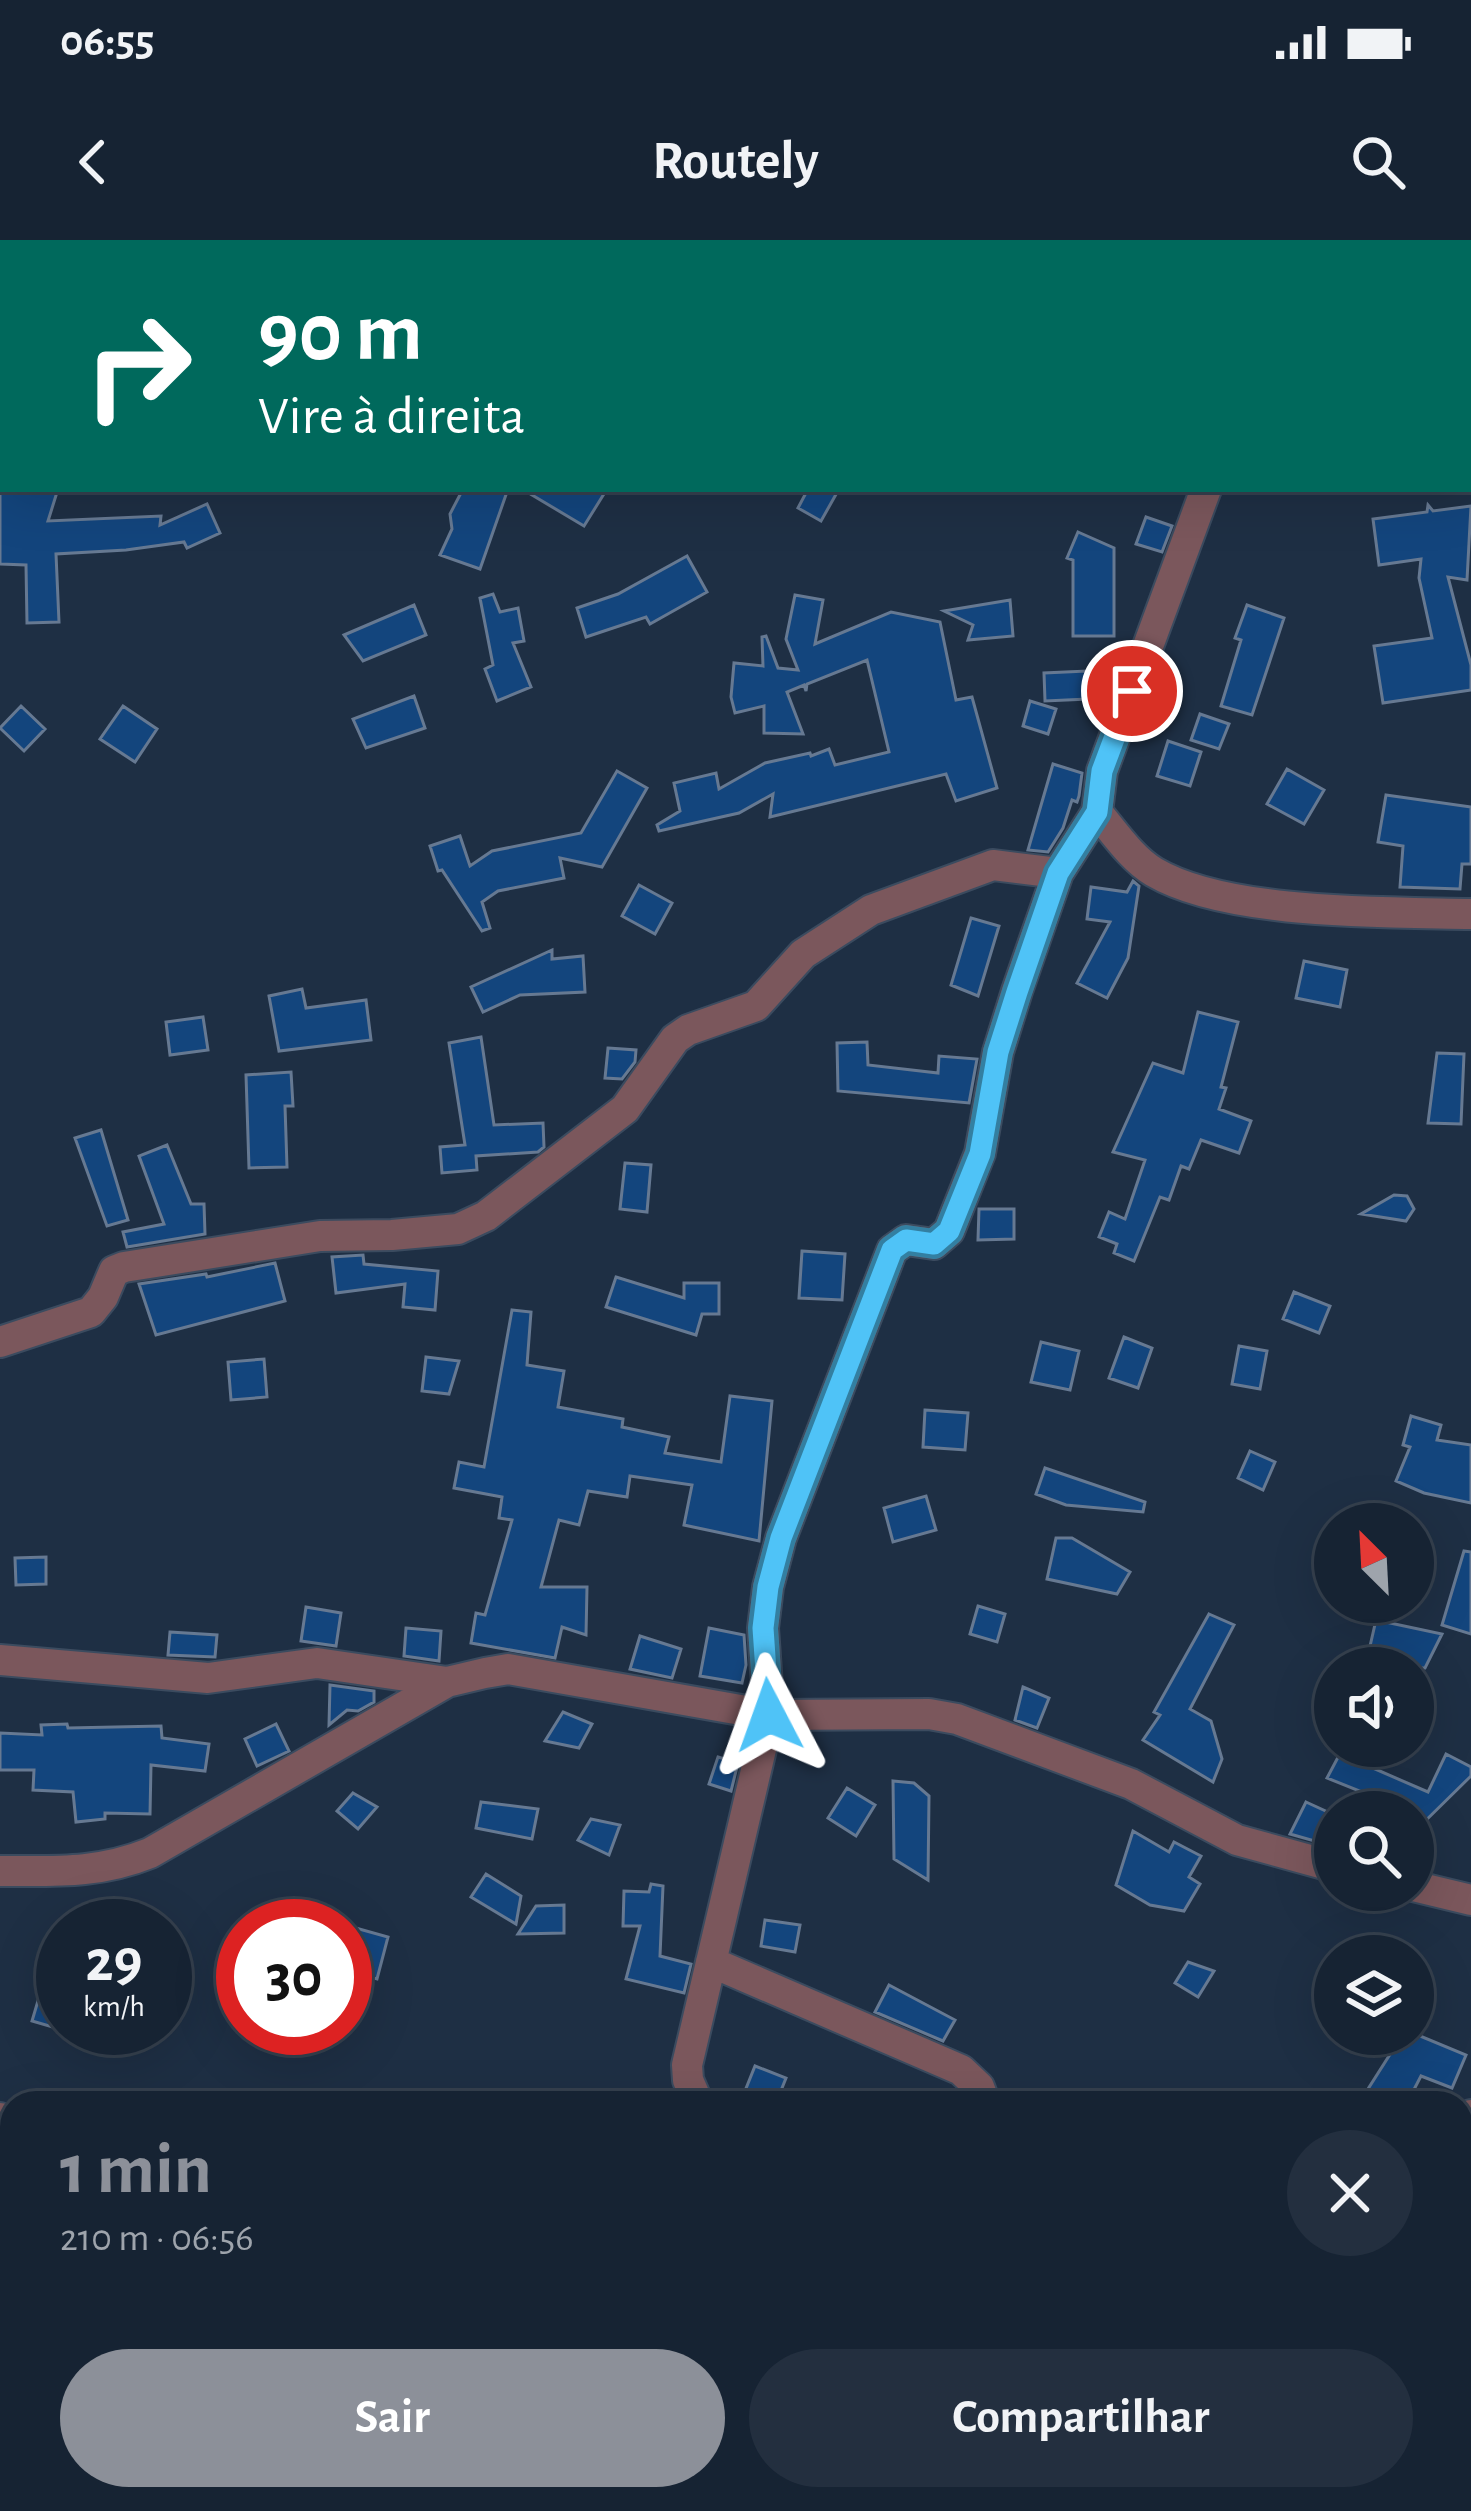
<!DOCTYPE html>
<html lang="pt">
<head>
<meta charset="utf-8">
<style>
  :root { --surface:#162333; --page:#232f3f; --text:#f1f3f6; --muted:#9ea4ac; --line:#35404e; --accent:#8c9099 }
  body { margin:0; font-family:"Alegreya Sans",sans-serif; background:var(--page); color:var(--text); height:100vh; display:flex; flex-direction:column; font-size:45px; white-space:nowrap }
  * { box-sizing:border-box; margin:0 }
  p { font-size:39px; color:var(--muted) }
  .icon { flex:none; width:66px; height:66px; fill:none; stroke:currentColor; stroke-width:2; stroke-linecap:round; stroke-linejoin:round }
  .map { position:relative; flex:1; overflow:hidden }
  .details { position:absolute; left:0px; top:1851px; width:1473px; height:420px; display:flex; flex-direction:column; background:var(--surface); border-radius:36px 36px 0 0; box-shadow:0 12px 48px #0002,0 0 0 3px var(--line) }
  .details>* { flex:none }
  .banner { position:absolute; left:0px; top:0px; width:1473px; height:252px; box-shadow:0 12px 48px #0002,0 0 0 3px var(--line); background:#00695c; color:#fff; overflow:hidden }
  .needle { width:78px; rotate:336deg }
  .buttons { position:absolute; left:1314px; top:1263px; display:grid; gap:24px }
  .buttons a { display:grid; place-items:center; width:120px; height:120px; border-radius:50%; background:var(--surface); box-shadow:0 12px 48px #0002,0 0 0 3px var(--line); font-size:60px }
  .speed { position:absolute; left:36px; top:1659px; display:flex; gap:24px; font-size:60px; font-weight:700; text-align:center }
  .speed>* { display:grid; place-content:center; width:156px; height:156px; border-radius:50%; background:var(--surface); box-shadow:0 12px 48px #0002,0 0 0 3px var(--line); line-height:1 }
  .speed small { font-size:30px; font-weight:400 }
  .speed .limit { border:18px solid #d22; background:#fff; color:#111 }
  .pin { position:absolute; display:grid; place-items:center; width:102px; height:102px; color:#fff; margin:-51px; border:6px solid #fff; border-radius:50%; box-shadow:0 3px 12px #0007 }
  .me { position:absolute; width:132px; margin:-66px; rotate:356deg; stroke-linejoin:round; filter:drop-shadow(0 0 9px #0008) }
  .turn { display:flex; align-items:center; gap:42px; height:252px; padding:0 60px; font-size:54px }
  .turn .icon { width:156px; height:156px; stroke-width:2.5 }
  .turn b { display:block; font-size:84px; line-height:102px }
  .round { display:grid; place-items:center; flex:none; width:126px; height:126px; border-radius:63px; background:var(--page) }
  .overview { display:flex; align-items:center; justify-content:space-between; height:204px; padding:0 60px }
  h1 { font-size:72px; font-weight:600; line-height:90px; color:var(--accent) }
  .cta { display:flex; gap:24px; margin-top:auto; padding:24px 60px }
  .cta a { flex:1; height:138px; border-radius:72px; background:var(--accent); color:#fff; font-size:48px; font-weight:600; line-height:138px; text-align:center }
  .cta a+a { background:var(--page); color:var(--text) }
  .status { display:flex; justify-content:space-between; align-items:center; height:84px; padding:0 60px; background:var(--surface); direction:ltr }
  .status svg { height:33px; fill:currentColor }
  header { display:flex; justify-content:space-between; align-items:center; height:156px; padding:0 60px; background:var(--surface); font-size:54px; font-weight:600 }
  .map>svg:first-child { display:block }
  .building { fill:#13457d; stroke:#667992; stroke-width:3 }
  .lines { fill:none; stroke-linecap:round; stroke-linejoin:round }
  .minor-casing { stroke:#3b4b5f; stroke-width:34 }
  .minor { stroke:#7b575c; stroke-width:30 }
  .route-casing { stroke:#337fa1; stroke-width:30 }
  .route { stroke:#4fc3f7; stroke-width:21 }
</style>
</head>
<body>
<div class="status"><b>06:55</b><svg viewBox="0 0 49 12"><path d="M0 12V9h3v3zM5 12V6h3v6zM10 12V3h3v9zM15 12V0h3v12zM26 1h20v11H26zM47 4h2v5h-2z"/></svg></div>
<header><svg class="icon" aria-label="back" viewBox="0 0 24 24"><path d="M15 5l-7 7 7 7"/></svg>Routely<svg class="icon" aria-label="search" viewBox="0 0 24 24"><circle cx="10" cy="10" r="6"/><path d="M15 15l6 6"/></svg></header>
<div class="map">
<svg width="1471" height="2271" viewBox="0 0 1471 2271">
  <rect width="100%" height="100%" fill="#1e2f44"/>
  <path class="building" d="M0 249H58L48 281 161 276 160 285 207 264 220 293 187 308 184 302 126 310 56 314 59 382 27 383 26 325 0 324Z
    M463 249H508L480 329 440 315 452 289 450 274Z
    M522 249H607L584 286Z
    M808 249H839L821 281 798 268Z
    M1428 265 1433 271 1471 266 1467 340 1448 337 1471 425V450L1383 463 1374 406 1432 398 1419 338 1421 319 1379 325 1373 279 1427 272Z
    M1146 277 1172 286 1162 312 1136 304Z
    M1078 292 1114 308V396H1073V320L1067 318Z
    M687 316 707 352 650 384 646 377 586 397 577 368 618 354Z
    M493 354 500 372 518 368 524 401 513 403 531 447 497 461 485 429 493 425 480 358Z
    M795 355 823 360 815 404 891 372 940 382 956 460 972 457 997 548 956 561 946 534 770 577 773 554 739 573 659 591 657 585 680 571 674 543 716 533 719 549 765 523 810 513 811 516 829 509 835 525 889 512 867 420 807 444 806 451 804 445 787 452 803 494 764 493V466L735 473 731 457 734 423 763 426 762 397 766 396 778 428 798 430 786 399Z
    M1010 360 1013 396 968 400 973 385 944 371Z
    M414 365 426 395 363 421 344 395Z
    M1247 365 1284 378 1252 475 1221 466 1241 400 1235 398Z
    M1087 431 1088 459 1045 461 1044 433Z
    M414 456 425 488 366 508 353 479Z
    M1030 461 1056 469 1048 494 1023 486Z
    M21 466 45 489 24 511 0 488Z
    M123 466 157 489 135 522 100 499Z
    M1200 474 1229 484 1219 509 1191 500Z
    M1168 501 1201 512 1190 546 1157 536Z
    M1053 524 1082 533 1079 556 1077 562 1072 560 1063 588 1048 612 1028 610Z
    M1287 529 1324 550 1304 584 1267 564Z
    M617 531 647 548 602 627 560 618 564 638 498 651 482 662 490 688 482 691 442 630 438 631 430 606 460 596 470 626 492 611 581 593Z
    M1386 555 1471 567V624H1462L1460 649 1400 647 1403 606 1378 602Z
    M1133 641 1139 646 1128 718 1107 758 1077 743 1110 682 1087 679 1091 647 1127 652Z
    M639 645 672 663 655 694 622 676Z
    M971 678 999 686 978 756 951 745Z
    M552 710V719L583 716 585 752 520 755 483 772 471 747Z
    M1304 721 1347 730 1340 767 1296 758Z
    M302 749 306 768 366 760 371 800 279 811 269 756Z
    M1198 772 1238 782 1221 847 1226 848 1219 869 1251 881 1239 913 1201 900 1189 929 1181 926 1169 960 1160 957 1134 1021 1114 1013 1117 1004 1099 997 1109 972 1125 979 1145 920 1113 912 1153 823 1183 833Z
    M203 777 208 810 170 815 166 782Z
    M481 797 494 885 543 883 544 907 538 912 476 916 477 930 442 933 440 907 465 905 449 803Z
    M867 802 868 825 938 833 939 816 977 819 969 863 838 851 837 803Z
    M608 808 636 810 635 822 622 839 605 838Z
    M1437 813 1464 814 1461 884 1428 883Z
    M291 832 293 866H285L287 927 249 928 246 835Z
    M101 890 128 980 107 986 75 898Z
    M167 905 191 964H204L205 994 127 1007 123 992 164 984 139 916Z
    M625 923 651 925 647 972 620 969Z
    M1394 955 1407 956 1414 969 1406 981 1361 974Z
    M979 969H1014V999L978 1000Z
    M802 1011 845 1014 842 1060 799 1058Z
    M363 1015 364 1024 438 1031 435 1070 403 1067 405 1044 336 1053 332 1017Z
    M275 1023 285 1061 156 1095 139 1044 206 1034 207 1037Z
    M616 1037 684 1058V1043H719V1074H702L696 1095 606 1067Z
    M1294 1052 1330 1066 1319 1093 1283 1079Z
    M512 1070 531 1072 527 1125 564 1131 558 1167 623 1179 622 1187 669 1197 665 1213 721 1222 730 1156 772 1161 759 1301 684 1285 692 1245 630 1236 627 1257 588 1251 579 1285 559 1280 541 1347H587L586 1395 562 1387 555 1418 471 1403 476 1373 485 1375 512 1280 499 1278 502 1257 454 1248 459 1222 484 1227Z
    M1124 1097 1152 1108 1138 1148 1109 1138Z
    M1041 1102 1079 1111 1070 1150 1031 1142Z
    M1239 1106 1267 1111 1260 1149 1232 1144Z
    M426 1117 459 1121 449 1154 422 1151Z
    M264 1119 267 1157 231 1160 228 1122Z
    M925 1170 968 1173 965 1210 923 1207Z
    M1411 1176 1441 1185 1437 1200 1471 1205V1263L1424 1253 1396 1241 1410 1207 1403 1205Z
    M1250 1211 1275 1222 1263 1250 1238 1238Z
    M1045 1228 1145 1262 1143 1272 1066 1265 1036 1254Z
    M926 1256 936 1290 893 1302 884 1268Z
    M1056 1298H1072L1130 1332 1117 1354 1047 1339Z
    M1464 1311 1471 1312V1394L1442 1385Z
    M46 1317V1344L16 1345 15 1318Z
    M978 1366 1005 1374 997 1402 970 1394Z
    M306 1367 341 1373 336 1406 301 1401Z
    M1209 1374 1234 1385 1190 1469 1211 1481 1222 1519 1213 1542 1143 1500 1160 1475 1154 1472Z
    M1376 1380 1442 1394 1425 1428H1365Z
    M406 1388 441 1391 439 1421 404 1416Z
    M709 1388 744 1395 746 1425 742 1443 700 1436Z
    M170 1392 217 1395 215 1417 168 1415Z
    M640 1396 681 1409 672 1438 630 1429Z
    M330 1445 374 1451V1462L358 1471 347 1470 329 1485Z
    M1023 1447 1049 1458 1037 1488 1015 1480Z
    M563 1472 592 1484 579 1508 545 1501Z
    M67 1484 68 1488 161 1486 162 1498 209 1504 205 1531 151 1525 150 1574 105 1573V1579L76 1582 73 1552 33 1550 34 1530H0V1493L42 1495 41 1485Z
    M276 1484 289 1511 257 1526 245 1499Z
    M1344 1506H1387L1375 1529 1428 1552 1446 1514 1471 1527V1536L1413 1593 1417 1574 1327 1538Z
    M718 1517 738 1523 731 1551 709 1544Z
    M893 1541 914 1543 929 1556 928 1640 894 1619Z
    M847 1548 875 1565 856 1596 828 1578Z
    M353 1553 377 1567 358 1589 337 1571Z
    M481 1562 538 1569 532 1599 476 1588Z
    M1306 1562 1332 1574 1318 1602 1290 1594Z
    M591 1579 620 1585 609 1615 578 1600Z
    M1133 1591 1169 1612 1174 1602 1201 1616 1189 1637 1200 1644 1184 1671 1150 1665 1116 1645Z
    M486 1634 521 1656 516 1684 471 1657Z
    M651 1644 663 1646 660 1716 691 1724 684 1753 626 1739 640 1686H623L624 1651 649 1652Z
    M564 1665V1693L518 1694 536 1666Z
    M765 1680 800 1685 795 1712 761 1706Z
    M345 1685 388 1697 377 1739 345 1730Z
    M1188 1722 1214 1731 1198 1757 1175 1743Z
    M889 1745 955 1780 943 1801 875 1772Z
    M40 1754 63 1760V1790L32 1781Z
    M1413 1793 1466 1815 1452 1848 1421 1836 1407 1863H1386L1368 1849 1403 1794Z
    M755 1826 786 1838 776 1863 743 1856Z"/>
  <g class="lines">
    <g class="minor-casing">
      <path id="minor" d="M591 0 600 3
        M106 3 115 0
        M915 3 925 0
        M1361 3 1363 0
        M0 37 3 36
        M1097 572C1114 592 1131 618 1154 632 1227 675 1385 672 1471 674
        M0 1102 91 1072 103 1057 114 1031 124 1027 320 996 392 995 458 989 486 976 625 869 675 799 688 790 756 766 803 714 871 670 993 625 1058 633
        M0 1420 208 1438 317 1423 447 1442
        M0 1631C55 1631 98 1634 150 1613L447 1442 485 1433 508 1429 769 1475 929 1474 957 1479 1131 1544 1237 1600 1335 1627
        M1413 1646 1471 1660
        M711 1722 961 1830 979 1847 985 1863
        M698 1863 688 1840 687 1825 769 1475 763 1388 768 1347 781 1298 892 1010 906 1000 934 1004 949 991 980 913 998 812 1017 751 1058 633 1097 572 1102 531 1206 249
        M0 1878 12 1900
        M1461 1881 1471 1875
        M239 2259 253 2271
        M575 2271 584 2259H638"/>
    </g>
    <use href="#minor" class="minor"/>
  </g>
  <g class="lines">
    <g class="route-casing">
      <path id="route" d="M769 1475 763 1388 768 1347 781 1298 892 1010 906 1000 934 1004 949 991 980 914 998 812 1017 752 1058 633 1097 572 1102 531 1132 451"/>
    </g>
    <use href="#route" class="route"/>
  </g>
</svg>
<div class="buttons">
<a><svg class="needle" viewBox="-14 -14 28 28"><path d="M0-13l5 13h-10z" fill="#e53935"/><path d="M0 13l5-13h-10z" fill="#9ea4ac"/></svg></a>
<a><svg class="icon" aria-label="sound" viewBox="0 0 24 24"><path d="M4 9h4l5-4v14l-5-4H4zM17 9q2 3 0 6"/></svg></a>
<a><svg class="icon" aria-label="search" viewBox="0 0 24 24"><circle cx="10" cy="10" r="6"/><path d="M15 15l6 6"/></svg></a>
<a><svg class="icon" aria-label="layers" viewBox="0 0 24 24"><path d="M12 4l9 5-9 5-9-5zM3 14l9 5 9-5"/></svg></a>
</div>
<div class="speed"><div>29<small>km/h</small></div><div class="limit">30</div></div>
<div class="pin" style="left:1132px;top:451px;background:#d93025"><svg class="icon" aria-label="arrive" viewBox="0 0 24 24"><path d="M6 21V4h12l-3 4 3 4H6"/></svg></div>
<svg class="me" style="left:769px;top:1475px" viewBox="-20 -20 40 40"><path d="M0-17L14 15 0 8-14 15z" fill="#4fc3f7" stroke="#fff" stroke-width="4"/></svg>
<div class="banner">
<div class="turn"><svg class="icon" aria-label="right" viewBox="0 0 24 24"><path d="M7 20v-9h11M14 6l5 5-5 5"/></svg><div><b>90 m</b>Vire à direita</div></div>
</div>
<section class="details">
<div class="overview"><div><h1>1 min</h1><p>210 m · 06:56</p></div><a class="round"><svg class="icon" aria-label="close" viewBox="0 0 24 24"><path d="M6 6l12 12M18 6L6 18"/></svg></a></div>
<div class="cta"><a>Sair</a><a>Compartilhar</a></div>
</section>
</div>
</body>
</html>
